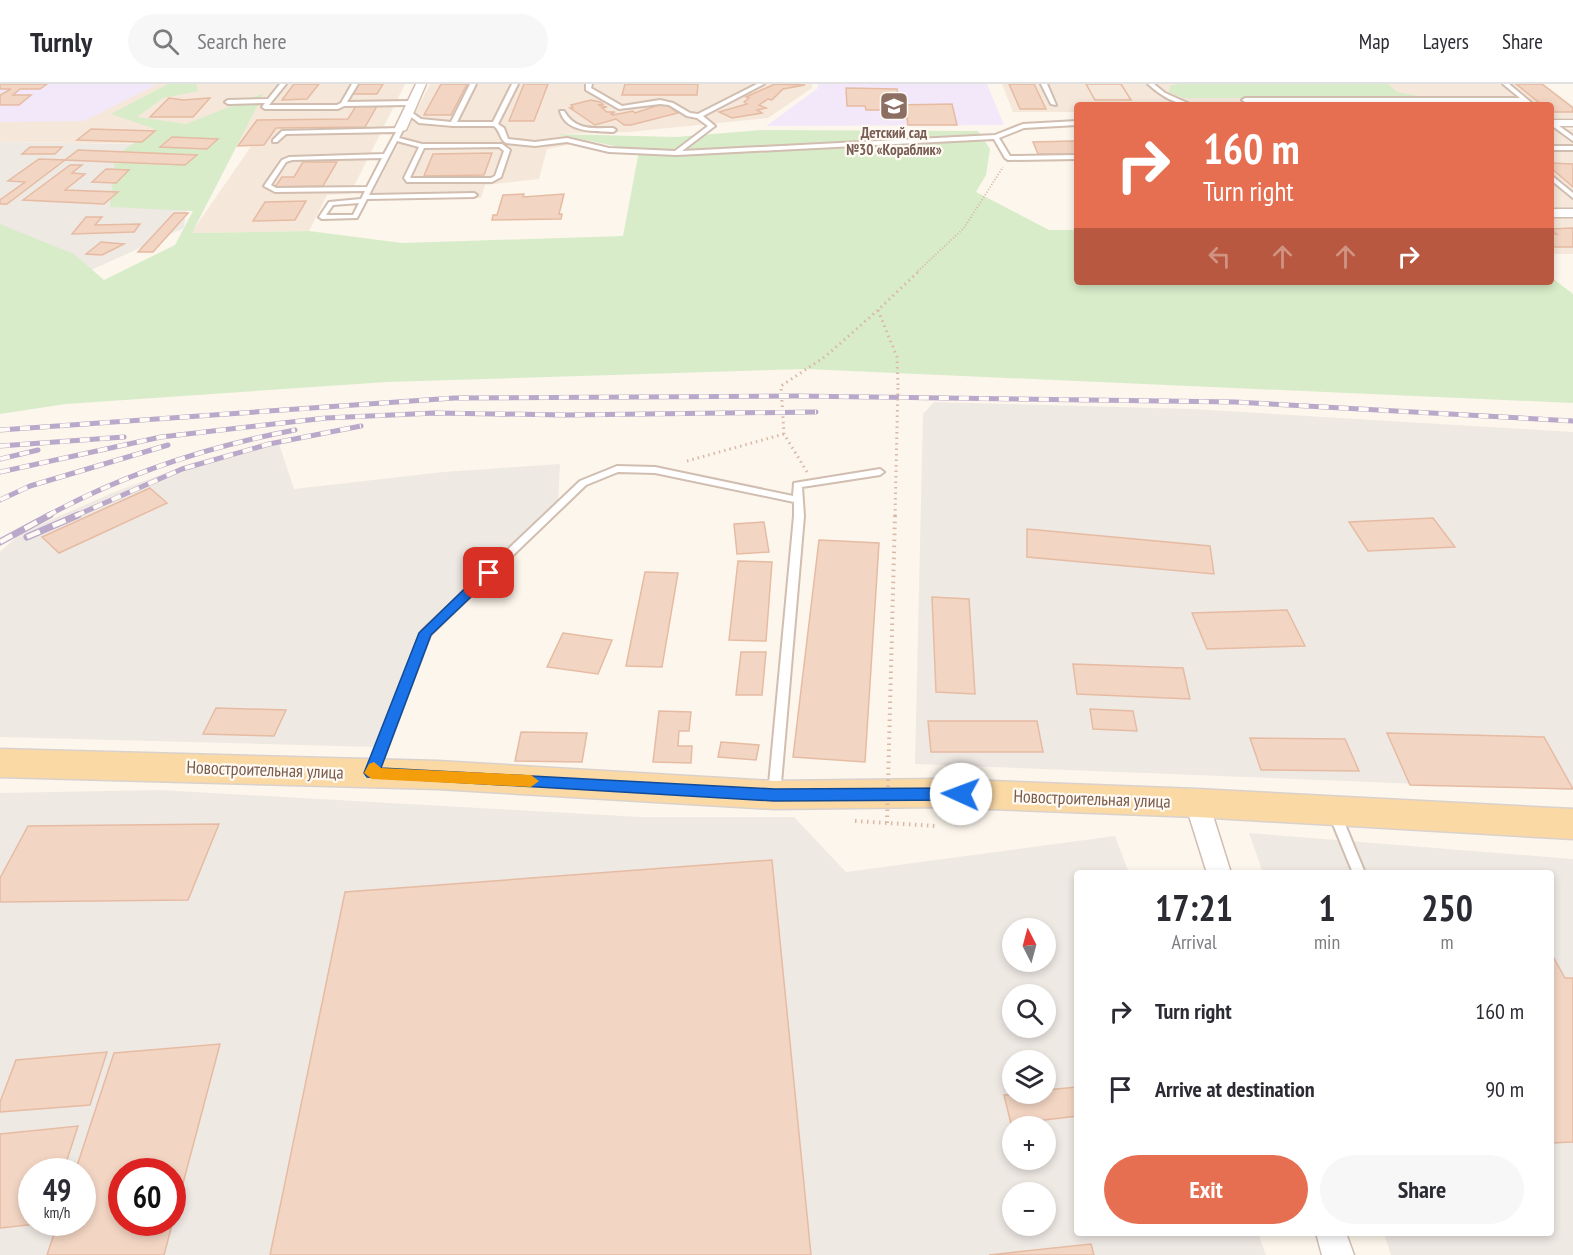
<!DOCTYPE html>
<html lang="en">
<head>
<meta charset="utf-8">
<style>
  :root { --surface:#fff; --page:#f7f7f7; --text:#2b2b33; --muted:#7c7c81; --line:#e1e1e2; --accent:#e76f51 }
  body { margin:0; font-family:"PT Sans Narrow",sans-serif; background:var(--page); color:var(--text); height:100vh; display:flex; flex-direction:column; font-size:22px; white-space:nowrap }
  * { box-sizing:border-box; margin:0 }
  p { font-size:20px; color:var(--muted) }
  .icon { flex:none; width:33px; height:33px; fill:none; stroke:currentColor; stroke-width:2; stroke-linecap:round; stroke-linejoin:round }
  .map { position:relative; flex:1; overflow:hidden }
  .panel { position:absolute; left:1074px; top:786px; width:480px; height:366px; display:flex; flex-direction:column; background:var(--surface); border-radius:6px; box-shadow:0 3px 9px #0003 }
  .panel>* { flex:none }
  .top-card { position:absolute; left:1074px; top:18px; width:480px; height:183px; border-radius:6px; box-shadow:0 3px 9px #0003; background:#e76f51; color:#fff; overflow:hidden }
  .needle { width:39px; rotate:354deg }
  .fabs { position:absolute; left:1002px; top:834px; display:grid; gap:12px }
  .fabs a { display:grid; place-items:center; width:54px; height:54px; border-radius:50%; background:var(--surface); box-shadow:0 3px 9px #0003; font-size:30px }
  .speed { position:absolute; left:18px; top:1074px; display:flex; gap:12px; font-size:30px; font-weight:700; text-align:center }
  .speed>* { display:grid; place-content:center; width:78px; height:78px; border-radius:50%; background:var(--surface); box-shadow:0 3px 9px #0003; line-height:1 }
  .speed small { font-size:15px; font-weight:400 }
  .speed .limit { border:9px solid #d22; background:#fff; color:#111 }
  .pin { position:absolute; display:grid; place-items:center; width:51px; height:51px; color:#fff; margin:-26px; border-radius:12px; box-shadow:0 3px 9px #0006 }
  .me { position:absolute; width:66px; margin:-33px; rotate:272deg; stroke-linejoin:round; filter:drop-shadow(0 0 4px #0008) }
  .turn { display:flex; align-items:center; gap:21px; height:126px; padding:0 30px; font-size:27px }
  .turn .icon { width:78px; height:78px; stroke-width:2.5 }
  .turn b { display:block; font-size:42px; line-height:51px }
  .lanes { display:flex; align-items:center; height:57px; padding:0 30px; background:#0003; justify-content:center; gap:30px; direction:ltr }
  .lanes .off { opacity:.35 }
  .eta { display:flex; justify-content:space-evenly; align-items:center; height:102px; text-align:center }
  .eta b { font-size:36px; font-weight:600; line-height:42px }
  .action { display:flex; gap:12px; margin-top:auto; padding:12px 30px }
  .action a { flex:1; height:69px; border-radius:36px; background:var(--accent); color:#fff; font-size:24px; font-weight:600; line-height:69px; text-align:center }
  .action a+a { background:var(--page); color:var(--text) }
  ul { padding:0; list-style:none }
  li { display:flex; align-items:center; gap:18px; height:78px; padding:0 30px }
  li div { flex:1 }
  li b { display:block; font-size:22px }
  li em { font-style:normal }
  header { display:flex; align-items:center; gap:36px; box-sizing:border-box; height:84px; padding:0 30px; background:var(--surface); border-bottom:2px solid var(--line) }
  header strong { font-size:28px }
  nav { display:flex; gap:33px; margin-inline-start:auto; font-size:21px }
  .search { width:420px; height:54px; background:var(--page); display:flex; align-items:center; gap:15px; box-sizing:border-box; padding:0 21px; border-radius:33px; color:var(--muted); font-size:22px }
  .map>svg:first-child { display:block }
  .residential { fill:#f5e8da }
  .industrial { fill:#efe9e4; fill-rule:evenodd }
  .education { fill:#f3e8fa }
  .green { fill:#d8ecc9 }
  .building { fill:#f3d5c3; stroke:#e6bba3; stroke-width:1.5; fill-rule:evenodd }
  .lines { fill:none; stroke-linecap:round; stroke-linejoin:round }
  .lane-casing { stroke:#d1beb0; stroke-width:4 }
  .street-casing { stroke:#d1beb0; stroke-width:3 }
  .primary-casing { stroke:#dad1cd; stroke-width:3 }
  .path-far2 { stroke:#d9b8a5; stroke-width:2; stroke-dasharray:1 2; stroke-linecap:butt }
  .path-far1 { stroke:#d9b8a5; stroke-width:3; stroke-dasharray:1.5 4; stroke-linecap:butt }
  .path { stroke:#d9b8a5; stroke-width:4; stroke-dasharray:1.5 4.5; stroke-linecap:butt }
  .lane { fill:#fff; fill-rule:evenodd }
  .street { fill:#fff; fill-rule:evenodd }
  .primary { fill:#fbd9a5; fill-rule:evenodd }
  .rail-far1-casing { stroke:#b9a8c9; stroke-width:5 }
  .rail-casing { stroke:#b9a8c9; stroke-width:7 }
  .rail-far1 { stroke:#fffaf3; stroke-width:4; stroke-dasharray:10; stroke-linecap:butt }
  .rail { stroke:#fffaf3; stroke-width:4.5; stroke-dasharray:14; stroke-linecap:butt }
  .path-bridge-far1 { stroke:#d9b8a5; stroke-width:3; stroke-dasharray:1.5 4; stroke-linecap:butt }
  .path-bridge { stroke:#d9b8a5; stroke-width:4; stroke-dasharray:1.5 4.5; stroke-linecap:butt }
  .route { fill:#1a73e8; stroke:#114b97; stroke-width:1.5 }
  .slow { fill:#f59e0b }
  .labels { text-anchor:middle; stroke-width:4.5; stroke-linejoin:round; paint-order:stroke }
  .far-education-label { font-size:15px; font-weight:bold; fill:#785e54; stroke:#fffaf3 }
  .street-label { font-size:18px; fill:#7a5c4d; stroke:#fffaf3 }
</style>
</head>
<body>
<header>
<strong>Turnly</strong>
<div class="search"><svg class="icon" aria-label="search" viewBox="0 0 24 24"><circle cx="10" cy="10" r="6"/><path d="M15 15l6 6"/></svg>Search here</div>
<nav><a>Map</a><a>Layers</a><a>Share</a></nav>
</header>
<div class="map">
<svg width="1573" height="1171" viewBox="0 0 1573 1171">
  <rect width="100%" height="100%" fill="#fdf6ec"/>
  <path class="residential" d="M0 0H405L350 110 327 111 309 147 191 149 252 61 0 58Z
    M430 0H812V4L768 34 629 48 560 50 588 57 547 65 539 95 485 101 481 114 369 116Z
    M1002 0H1544L1573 22V34H1551V21H1077V28H1013Z
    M1551 45H1573V170H1551Z"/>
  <path class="industrial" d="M0 58 194 61 184 144 78 192 0 151Z
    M934 318 1192 325 1573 348V706L915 680 923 330Z
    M278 357 294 405 443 388 560 380 558 420 442 533 375 663 0 653V468L21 449 112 409 195 378Z
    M160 706 640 733H794L846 788 1115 752 1129 789H1077V1149H1258L1266 1171H0V709ZM1012 844H1046V878H1012ZM1012 910H1046V944H1012ZM1012 976H1046V1010H1012ZM1012 1042H1046V1076H1012ZM32 1088H82V1138H32ZM122 1088H172V1138H122ZM1012 1108H1046V1142H1012Z
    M1249 749 1573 775V1171H1391L1384 1149H1551V789H1263Z"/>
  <path class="education" d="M0 0H151L156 1 84 37 0 38Z
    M818 0H987L1004 41 766 42 818 4Z"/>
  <path class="green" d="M168 0H196L198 7 163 14 137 33 186 40 264 9 192 149 309 147 402 159 623 152 639 67 556 50 676 53 762 46 978 47 990 65 986 91 976 108 1049 146H1077V198H1551V193L1573 210V319L806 285 387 298 66 320 0 330V140L74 170 104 196 175 161 193 127 110 123 115 72 155 45 111 30Z
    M1179 0H1388L1397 8 1429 14H1183L1169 8 1170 2Z"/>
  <path class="building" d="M0 0H47L40 5H20L13 11H31L19 21H0V11L11 5H0Z
    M294 0H319L307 15 282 16Z
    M359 0H383L377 10H352Z
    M441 0H467L451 31H424Z
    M524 0H548L534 37H509Z
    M625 0H698L697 11H622Z
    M775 0 805 1 783 5 772 16 768 15 759 21 766 24 757 26 762 29 732 34 719 28 747 20 744 18 749 14 746 13Z
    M1009 0H1034L1046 25H1020Z
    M1086 0H1121L1131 16H1095Z
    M1086 0H1121L1131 16H1095Z
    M1516 0H1542L1573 24V28H1551V21H1542Z
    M846 4 897 5 898 12H894L895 21 952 20 957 41H908L907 34H895L894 26H866L865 22H847Z
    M169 14 183 16 210 14 193 33H150Z
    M591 16 600 18 603 20 598 21 607 23 602 24 607 28H615L611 30 613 31 633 27 635 29 659 21H667L678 29 631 41H624L616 35 595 41 570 24H573L571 21Z
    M356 22H377L365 43 276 44 264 61 238 62 257 36 348 35Z
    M91 45 155 47 142 58 77 56Z
    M172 53 218 55 207 65 160 63Z
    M1072 57H1077V70H1038L1033 58Z
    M30 63H62L55 70H22Z
    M78 66 197 71 185 81 65 76Z
    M492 69 484 91 424 92 433 70Z
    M39 75 65 76 7 120H0V116L25 98 8 97Z
    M303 78H337L323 102 275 103 282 93H294Z
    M1551 79 1573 80V103L1551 84Z
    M70 81H82L72 89 85 90 65 106 118 108 104 120 23 116Z
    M106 85 129 86 116 99 92 98Z
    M524 110 523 113 564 110 559 130H562L561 135 492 136 493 131H497L503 111Z
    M306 117 295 136 253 137 265 118Z
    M174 129H188L153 168H138Z
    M86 133H102L95 141 140 140 134 148 72 150Z
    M1573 144V163H1551V150H1557L1551 145Z
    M101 158 124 160 102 171 86 170Z
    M150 404 167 419 59 469 42 453Z
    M1433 434 1455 463 1368 467 1349 438Z
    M764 438 769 468 737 470 734 440Z
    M1027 445 1210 462 1214 490 1027 473Z
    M819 456 879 459 865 678 793 673Z
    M738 477 772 478 766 557 729 556Z
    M645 488 678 489 662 583 626 582Z
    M932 513 969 515 975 610 936 608Z
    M1287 526 1305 562 1207 565 1192 529Z
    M563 549 612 556 598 590 547 583Z
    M741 568H766L762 611H736Z
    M1073 580 1183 584 1190 615 1077 610Z
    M216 624 286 626 274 652 203 650Z
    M1090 625 1133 627 1137 647 1093 645Z
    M659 627 691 628 689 647H679L678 662H692L691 679 653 678Z
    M928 637H1037L1043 668H931Z
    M521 648 587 649 582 678 515 677Z
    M1387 649 1544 653 1573 705 1410 701Z
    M1250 654 1345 655 1359 687 1261 686Z
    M721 658 759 661 756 676 718 673Z
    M219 740 188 816 0 818V794L28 742Z
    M772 776 811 1171H270L345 808Z
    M1551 869 1565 894H1573V1058L1551 1059Z
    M220 960 164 1171H47L58 1138H82V1088H75L114 969ZM122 1088H172V1138H122Z
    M107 968 90 1021 0 1028V1018L16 976Z
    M1077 1003V1032L1011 1040 1004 1011 1046 1010V1006Z
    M78 1042 63 1088H32V1138L46 1139 0 1144V1050Z
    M1091 1160 1094 1171H989Z"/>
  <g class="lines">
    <g class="lane-casing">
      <path id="lane" d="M280 0H286L269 21H337L341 19 352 0H358L347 18 409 17 412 19 409 21 344 22 338 25H265L262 23 265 19 228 20 225 18 228 16 268 15Z
        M470 0H476L457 38H493L512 0H518L498 40 504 44 508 55 535 58 567 54 609 64 675 67 708 42 697 34 687 32 669 21 660 20 619 25 586 6V0H592L591 4 622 22 660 16 673 19 690 29 698 30 757 0H764L703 32 715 42 682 67 995 51 1023 40 1077 37V41L1024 44 999 54 1010 72 1077 71V75L1008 76 1005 74 994 55 677 71 609 68 567 58 535 62 506 59C500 56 500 46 494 42H453L419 39 406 29 411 28 421 35 451 38Z
        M1041 0H1047L1056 21 1051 20Z
        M1148 0H1154L1165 9 1192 21C1176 21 1160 11 1148 0Z
        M1503 0H1509L1534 21H1528L1524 18H1245L1242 16 1245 14H1520Z
        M560 27H564C576 47 592 44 613 44L616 46 613 48C594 47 566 49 560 27Z
        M1551 36 1573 52V57L1551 41Z
        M400 44 403 46 399 54 422 60H502L510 66 501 93 492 98H407L404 94 419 63 397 57 369 111 474 109 477 111 474 113 367 115 357 134 322 135 319 133 329 118 361 115 365 107 275 108 264 102 282 76 289 73 384 70 396 48 286 50 277 58H273V56L282 47ZM499 63 504 67 495 92 491 94H410L424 64ZM382 74 367 103 276 104 271 101 286 78 292 76ZM359 119 353 131H326L333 121Z
        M1551 62H1573V66H1551Z
        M1551 91 1573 109V114L1551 96Z
        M617 382 655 383 793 412 794 399 880 385 884 388 880 391 802 403 804 432 780 711 778 714 774 716 770 714 768 711 794 432V418L655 389 618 388 586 401 430 551 379 686 377 689H369L367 686 422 547 580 397Z
        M1334 723 1338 725 1340 728 1365 789H1353L1328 728 1330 725Z"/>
    </g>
    <g class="street-casing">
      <path id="street" d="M416 0H426L406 46 396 48 394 46Z
        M1551 36H1573V42H1551Z
        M1551 125H1573V133H1551Z
        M1197 710 1205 713 1209 719 1231 789H1207L1185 719 1189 713Z
        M1316 1149H1346L1354 1171H1322Z"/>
    </g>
    <g class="primary-casing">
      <path id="primary" d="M0 665 438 677 774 697 937 695 1197 705 1573 725V755L1197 733 937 723 774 725 438 705 0 693Z"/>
    </g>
    <path class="path-far2" d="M918 187 964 144 1003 83"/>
    <path class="path-far1" d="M898 301 897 273 878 226 920 186
      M687 377 784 350
      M807 388 784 350 781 302 826 272 878 226"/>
    <path class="path" d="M855 737 935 742"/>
    <use href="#lane" class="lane"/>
    <use href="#street" class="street"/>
    <use href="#primary" class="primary"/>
    <g class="rail-far1-casing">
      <path id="rail-far1" d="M0 346 454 314 796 312 1235 318 1573 337
        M0 362 124 353
        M0 375 38 366
        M0 388 161 353 326 334 435 329 566 331 816 328
        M0 416 30 402 168 361
        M47 432C124 390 210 362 295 346
        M75 432 182 385 269 360 361 342"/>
    </g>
    <g class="rail-casing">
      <path id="rail" d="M27 453 78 431
        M0 458 50 431"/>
    </g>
    <use href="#rail-far1" class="rail-far1"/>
    <use href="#rail" class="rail"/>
    <path class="path-bridge-far1" d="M895 432 898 301"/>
    <path class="path-bridge" d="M887 739 895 431"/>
  </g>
  <path class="route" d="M489 485 493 486V492L431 551 381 684 774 705 961 704 968 710 961 716 774 717 367 693 364 689 419 549 484 486Z"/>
  <path class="slow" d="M374 678 381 684 531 691 539 697 531 703 372 695 364 689 369 680Z"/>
  <defs>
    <g id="school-square" transform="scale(1.5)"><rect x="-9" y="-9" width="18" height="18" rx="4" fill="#8d6e63" stroke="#fffaf3"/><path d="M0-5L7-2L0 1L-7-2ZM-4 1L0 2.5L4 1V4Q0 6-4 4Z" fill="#fff"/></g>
  </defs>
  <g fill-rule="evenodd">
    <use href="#school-square" x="894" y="22"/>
  </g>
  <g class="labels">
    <g class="far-education-label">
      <text x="894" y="54">Детский сад<tspan x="894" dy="17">№30 «Кораблик»</tspan></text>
    </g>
    <g class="street-label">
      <text transform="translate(265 686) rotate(2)" y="6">Новостроительная улица</text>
      <text transform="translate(1092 715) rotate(2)" y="6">Новостроительная улица</text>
    </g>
  </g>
</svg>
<div class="fabs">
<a><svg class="needle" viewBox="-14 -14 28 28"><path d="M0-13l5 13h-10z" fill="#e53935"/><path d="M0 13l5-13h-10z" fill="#7c7c81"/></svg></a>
<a><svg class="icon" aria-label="search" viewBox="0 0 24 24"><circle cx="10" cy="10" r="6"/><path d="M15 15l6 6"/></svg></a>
<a><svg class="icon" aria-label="layers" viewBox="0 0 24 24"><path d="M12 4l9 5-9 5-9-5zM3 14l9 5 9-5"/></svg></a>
<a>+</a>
<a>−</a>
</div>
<div class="speed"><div>49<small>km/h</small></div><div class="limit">60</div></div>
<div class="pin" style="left:489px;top:489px;background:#d93025"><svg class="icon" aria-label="arrive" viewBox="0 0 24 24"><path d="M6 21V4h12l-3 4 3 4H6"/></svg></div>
<svg class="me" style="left:961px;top:710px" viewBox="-20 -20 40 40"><circle r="19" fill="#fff"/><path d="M0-13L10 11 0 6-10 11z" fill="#1a73e8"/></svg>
<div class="top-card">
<div class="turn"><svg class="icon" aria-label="right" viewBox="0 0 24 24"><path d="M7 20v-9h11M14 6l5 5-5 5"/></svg><div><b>160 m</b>Turn right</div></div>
<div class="lanes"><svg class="icon off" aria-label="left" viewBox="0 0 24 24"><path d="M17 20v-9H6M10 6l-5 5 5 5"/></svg><svg class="icon off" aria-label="ahead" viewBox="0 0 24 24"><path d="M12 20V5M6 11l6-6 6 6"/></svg><svg class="icon off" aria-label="ahead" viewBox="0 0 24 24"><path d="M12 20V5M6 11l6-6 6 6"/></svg><svg class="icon" aria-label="right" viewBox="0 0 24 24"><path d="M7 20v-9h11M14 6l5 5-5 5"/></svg></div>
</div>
<section class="panel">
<div class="eta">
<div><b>17:21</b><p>Arrival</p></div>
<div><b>1</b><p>min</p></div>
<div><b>250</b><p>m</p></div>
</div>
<ul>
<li><svg class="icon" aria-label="right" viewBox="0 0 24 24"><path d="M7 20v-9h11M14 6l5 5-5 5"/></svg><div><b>Turn right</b></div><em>160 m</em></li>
<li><svg class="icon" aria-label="arrive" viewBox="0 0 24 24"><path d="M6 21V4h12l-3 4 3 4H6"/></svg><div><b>Arrive at destination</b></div><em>90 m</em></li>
</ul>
<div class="action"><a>Exit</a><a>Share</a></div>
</section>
</div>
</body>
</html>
